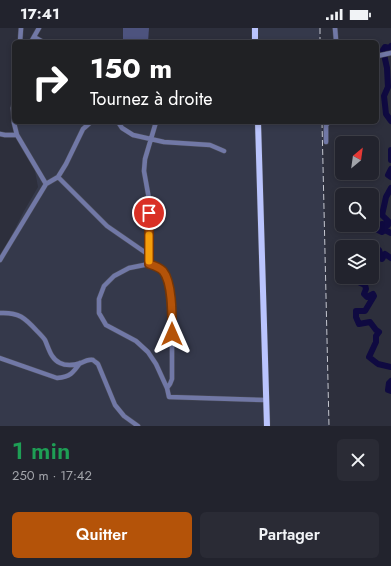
<!DOCTYPE html>
<html lang="fr">
<head>
<meta charset="utf-8">
<style>
  :root { --surface:#22232d; --page:#2a2b35; --text:#f1f3f6; --muted:#a2a4aa; --line:#3f4049; --accent:#b45309 }
  body { margin:0; font-family:Jost,sans-serif; background:var(--page); color:var(--text); height:100vh; display:flex; flex-direction:column; font-size:15px; white-space:nowrap }
  * { box-sizing:border-box; margin:0 }
  p { font-size:13px; color:var(--muted) }
  .icon { flex:none; width:22px; height:22px; fill:none; stroke:currentColor; stroke-width:2; stroke-linecap:round; stroke-linejoin:round }
  .map { position:relative; height:398px; overflow:hidden }
  .details { display:flex; flex-direction:column; background:var(--surface); flex:1 }
  .details>* { flex:none }
  .guide { position:absolute; left:12px; top:12px; width:367px; height:84px; border-radius:6px; box-shadow:0 2px 6px #0003,0 0 0 1px var(--line); background:#202124; color:#fff; overflow:hidden }
  .needle { width:26px; rotate:29deg }
  .buttons { position:absolute; left:335px; top:108px; display:grid; gap:8px }
  .buttons a { display:grid; place-items:center; width:44px; height:44px; border-radius:6px; background:var(--surface); box-shadow:0 2px 6px #0003,0 0 0 1px var(--line); font-size:20px }
  .pin { position:absolute; display:grid; place-items:center; width:34px; height:34px; color:#fff; margin:-17px; border:2px solid #fff; border-radius:50%; box-shadow:0 1px 4px #0007 }
  .me { position:absolute; width:44px; margin:-22px; rotate:0deg; stroke-linejoin:round; filter:drop-shadow(0 0 3px #0008) }
  .turn { display:flex; align-items:center; gap:14px; height:84px; padding:0 12px; font-size:18px }
  .turn .icon { width:52px; height:52px; stroke-width:2.5 }
  .turn b { display:block; font-size:28px; line-height:34px }
  .round { display:grid; place-items:center; flex:none; width:42px; height:42px; border-radius:6px; background:var(--page) }
  .overview { display:flex; align-items:center; justify-content:space-between; height:68px; padding:0 12px }
  h1 { font-size:24px; font-weight:600; line-height:30px; color:#1e9e55 }
  .cta { display:flex; gap:8px; margin-top:auto; padding:8px 12px }
  .cta a { flex:1; height:46px; border-radius:6px; background:var(--accent); color:#fff; font-size:16px; font-weight:600; line-height:46px; text-align:center }
  .cta a+a { background:var(--page); color:var(--text) }
  .status { display:flex; justify-content:space-between; align-items:center; height:28px; padding:0 20px; background:var(--surface); direction:ltr }
  .status svg { height:11px; fill:currentColor }
  .map>svg:first-child { display:block }
  .built { fill:#35394b }
  .green { fill:#4d537e }
  .lines { fill:none; stroke-linecap:round; stroke-linejoin:round }
  .river { stroke:#0f0a41; stroke-width:6 }
  .minor-casing { stroke:#484a56; stroke-width:5.5 }
  .major-casing { stroke:#484a56; stroke-width:7 }
  .minor { stroke:#7178a6; stroke-width:4.5 }
  .major { stroke:#bac4fd; stroke-width:6 }
  .rail { stroke:#c5c7d0; stroke-width:1; stroke-dasharray:6 3; stroke-linecap:butt }
  .route-casing { stroke:#753606; stroke-width:10 }
  .route { stroke:#b45309; stroke-width:7 }
  .slow { stroke:#f59e0b; stroke-width:7 }
</style>
</head>
<body>
<div class="status"><b>17:41</b><svg viewBox="0 0 49 12"><path d="M0 12V9h3v3zM5 12V6h3v6zM10 12V3h3v9zM15 12V0h3v12zM26 1h20v11H26zM47 4h2v5h-2z"/></svg></div>
<div class="map">
<svg width="391" height="398" viewBox="0 0 391 398">
  <rect width="100%" height="100%" fill="#2d2f3c"/>
  <path class="built" d="M259 0H320V14H259Z
    M14 94H322L329 398H0V230L24 183 38 159 34 138 16 109Z"/>
  <path class="green" d="M123 0H149L148 14H123Z"/>
  <g class="lines">
    <path class="river" d="M391 18 389 20 385 19 383 22 387 40 388 59 384 68 386 86 391 93
      M391 122V132
      M391 141 388 147 391 149
      M391 160 386 169 382 187 389 194 388 197 382 196 378 202 382 204 385 202 391 205
      M372 228 377 222H379L382 231 385 226 391 230
      M355 249 354 252 365 257 366 261 364 266 367 269 373 266 374 268 365 283H356V289L359 296 370 294 376 302 379 304 376 308V314L369 329 378 336 391 339
      M391 353 389 355 388 362 391 363"/>
    <g class="minor-casing">
      <path id="minor" d="M335 0 336 12 337 14
        M34 9 43 14
        M20 14 21 0
        M31 14 39 0
        M377 28 391 25
        M14 75 13 80 14 95 17 107 46 156
        M118 94 122 100 133 107 164 114 210 117 224 123
        M0 106 5 107H17
        M326 114V98L328 94
        M58 149 107 198 149 227
        M0 232 46 156 58 149 66 136 83 101 91 94
        M149 236V171L144 143 145 131 156 94
        M0 285C19 284 25 290 37 303 40 306 43 309 45 312 49 321 51 331 60 335 66 338 75 337 81 335 85 333 89 331 93 332 94 333 97 335 98 336L115 377 124 388 138 398
        M0 330 57 350C70 349 73 345 80 335
        M167 360 170 356 172 351V276L168 254 164 244 158 239 149 236 129 240 114 248 104 258 99 271V285L106 297 136 313 148 324 156 336 167 360 169 369 266 372"/>
    </g>
    <g class="major-casing">
      <path id="major" d="M255 0V14
        M258 94 267 398"/>
    </g>
    <use href="#minor" class="minor"/>
    <use href="#major" class="major"/>
    <path class="rail" d="M320 0V14
      M322 94 329 398"/>
  </g>
  <g class="lines">
    <g class="route-casing">
      <path id="route" d="M149 185V236C155 238 159 239 163 243 173 255 172 290 172 306"/>
    </g>
    <use href="#route" class="route"/>
    <path class="slow" d="M149 233V207"/>
  </g>
</svg>
<div class="buttons">
<a><svg class="needle" viewBox="-14 -14 28 28"><path d="M0-13l5 13h-10z" fill="#e53935"/><path d="M0 13l5-13h-10z" fill="#a2a4aa"/></svg></a>
<a><svg class="icon" aria-label="search" viewBox="0 0 24 24"><circle cx="10" cy="10" r="6"/><path d="M15 15l6 6"/></svg></a>
<a><svg class="icon" aria-label="layers" viewBox="0 0 24 24"><path d="M12 4l9 5-9 5-9-5zM3 14l9 5 9-5"/></svg></a>
</div>
<div class="pin" style="left:149px;top:185px;background:#d93025"><svg class="icon" aria-label="arrive" viewBox="0 0 24 24"><path d="M6 21V4h12l-3 4 3 4H6"/></svg></div>
<svg class="me" style="left:172px;top:306px" viewBox="-20 -20 40 40"><path d="M0-17L14 15 0 8-14 15z" fill="#b45309" stroke="#fff" stroke-width="4"/></svg>
<div class="guide">
<div class="turn"><svg class="icon" aria-label="right" viewBox="0 0 24 24"><path d="M7 20v-9h11M14 6l5 5-5 5"/></svg><div><b>150 m</b>Tournez à droite</div></div>
</div>
</div>
<section class="details">
<div class="overview"><div><h1>1 min</h1><p>250 m · 17:42</p></div><a class="round"><svg class="icon" aria-label="close" viewBox="0 0 24 24"><path d="M6 6l12 12M18 6L6 18"/></svg></a></div>
<div class="cta"><a>Quitter</a><a>Partager</a></div>
</section>
</body>
</html>
